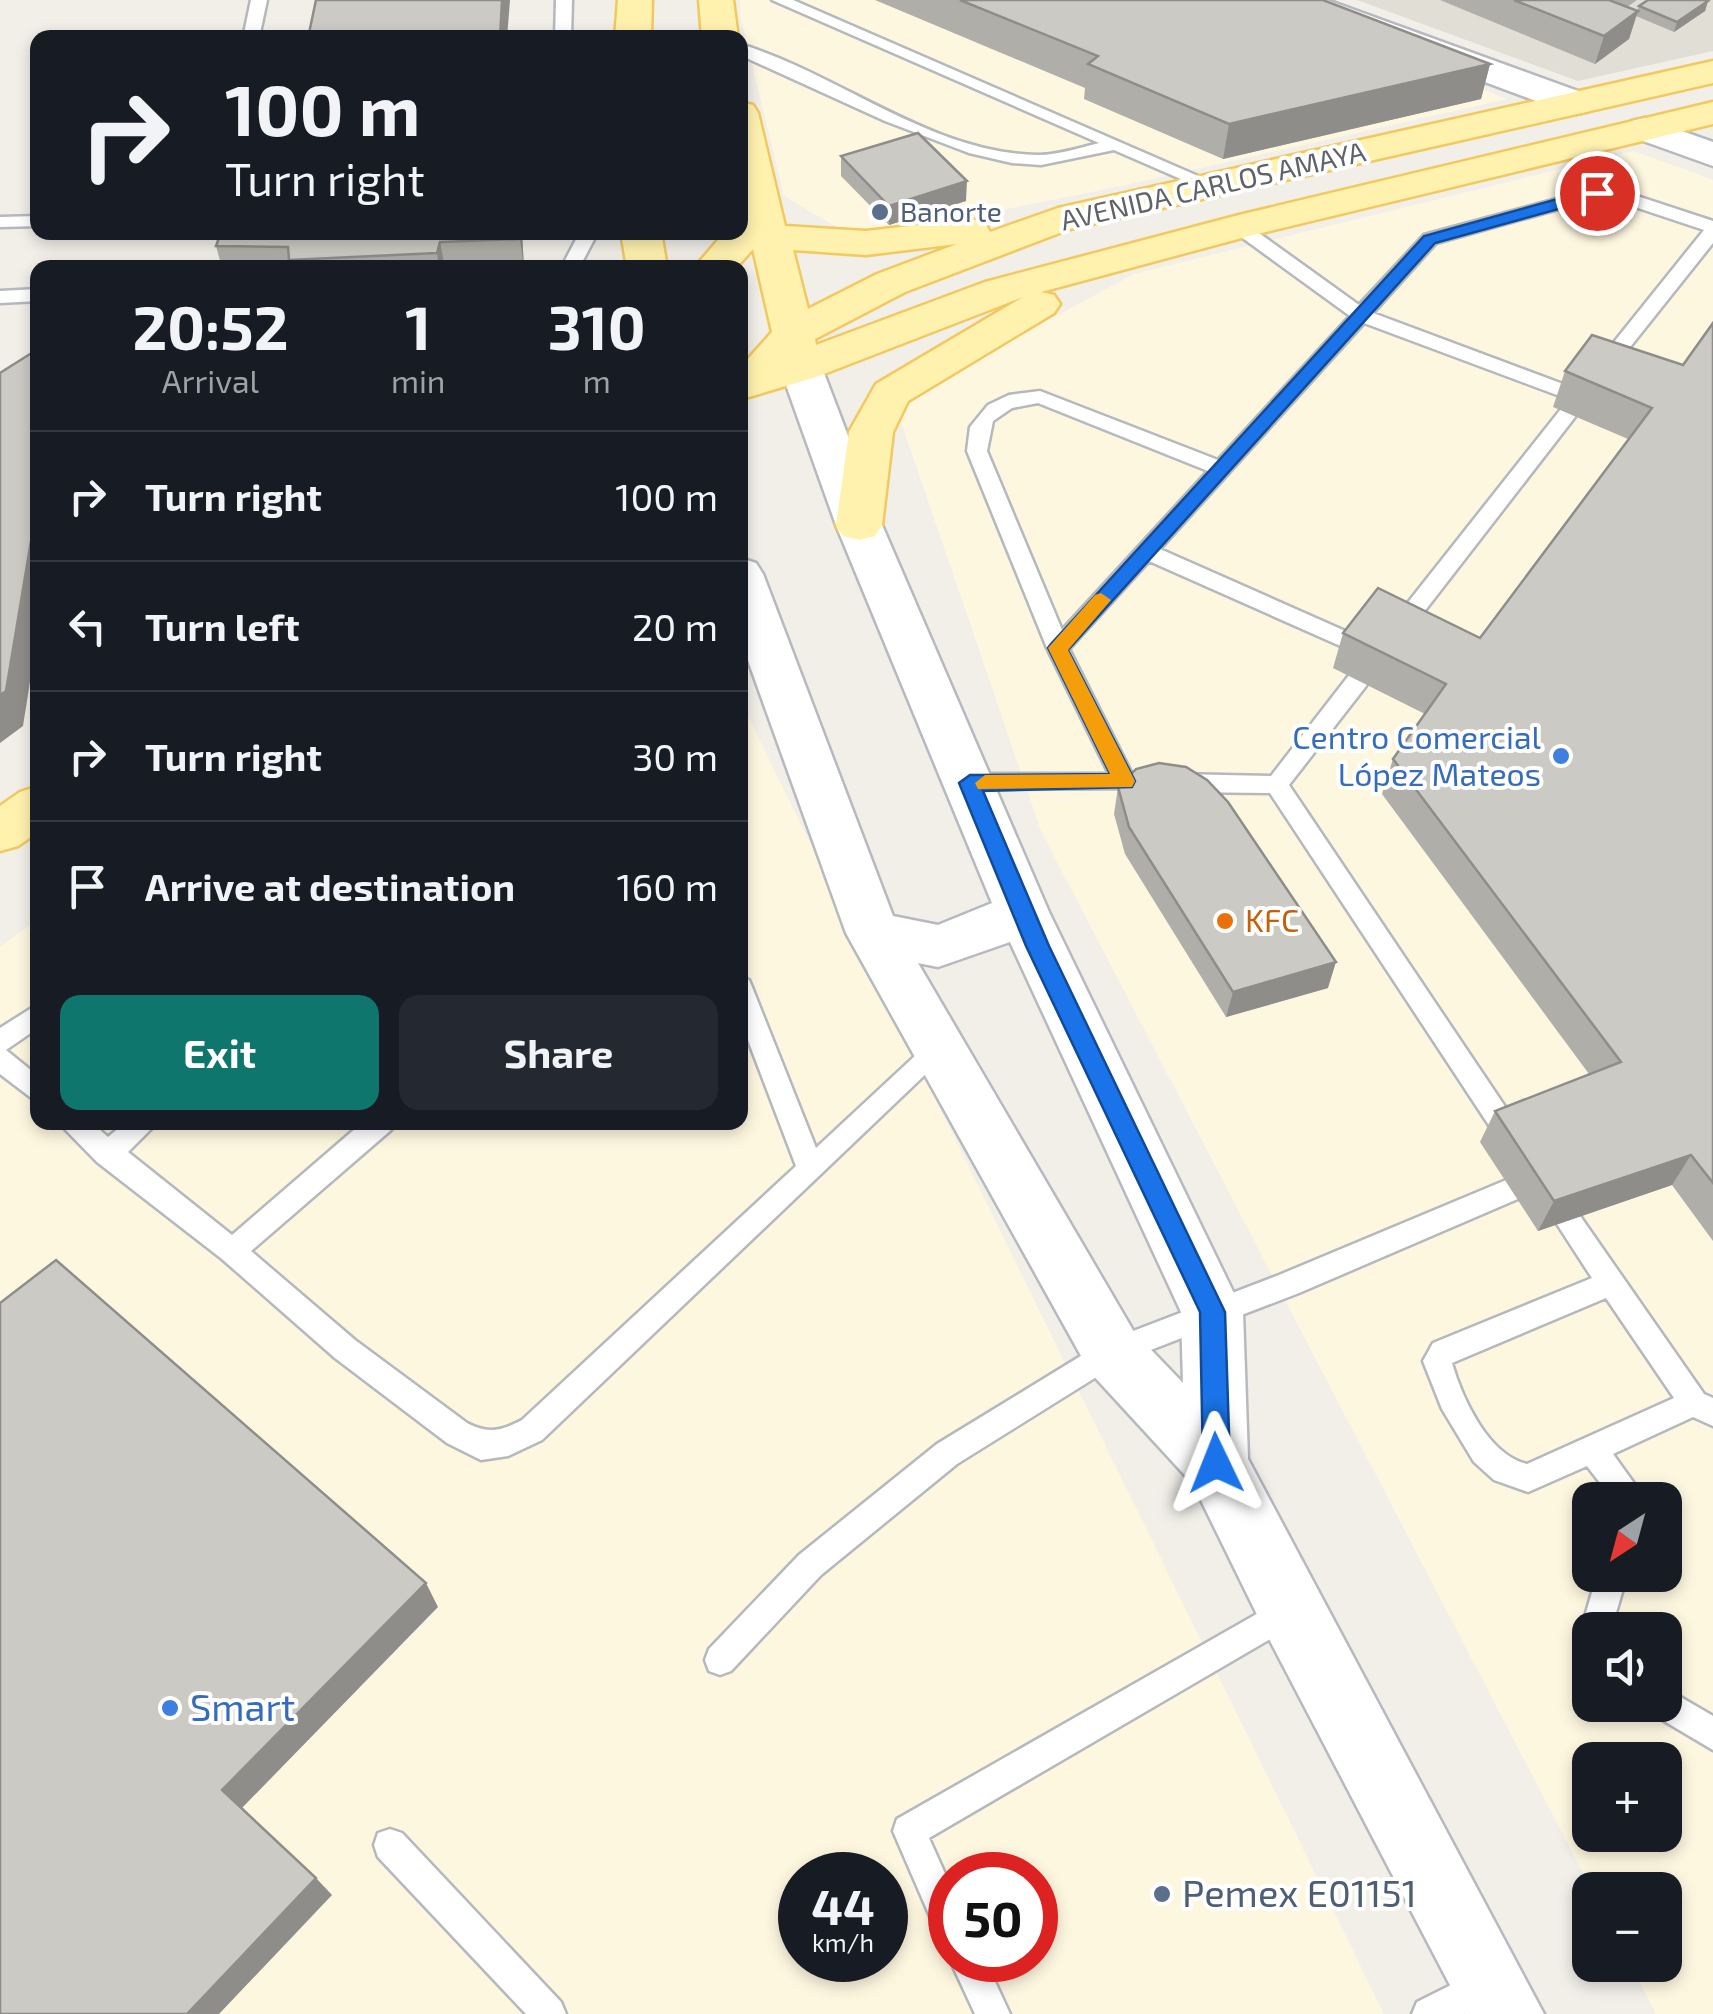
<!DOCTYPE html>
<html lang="en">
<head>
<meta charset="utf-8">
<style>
  :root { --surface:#171b24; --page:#242831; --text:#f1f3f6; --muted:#9ea1a6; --line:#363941; --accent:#0f766e }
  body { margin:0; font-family:"Exo 2",sans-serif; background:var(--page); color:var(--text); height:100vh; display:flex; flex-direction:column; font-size:38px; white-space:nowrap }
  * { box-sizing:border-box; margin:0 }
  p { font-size:32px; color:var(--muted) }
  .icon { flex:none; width:55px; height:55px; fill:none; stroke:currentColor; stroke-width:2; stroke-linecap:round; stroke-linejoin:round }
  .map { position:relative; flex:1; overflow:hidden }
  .side { position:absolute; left:30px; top:260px; width:718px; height:870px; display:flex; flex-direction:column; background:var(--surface); border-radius:20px; box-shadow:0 5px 15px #0003 }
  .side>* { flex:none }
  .guide { position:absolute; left:30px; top:30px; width:718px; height:210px; border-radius:20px; box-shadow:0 5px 15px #0003; background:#171b24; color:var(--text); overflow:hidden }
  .needle { width:65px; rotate:216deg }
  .buttons { position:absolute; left:1572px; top:1482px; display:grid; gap:20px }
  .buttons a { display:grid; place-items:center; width:110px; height:110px; border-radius:20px; background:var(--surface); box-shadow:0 5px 15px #0003; font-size:50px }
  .speed { position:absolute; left:778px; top:1852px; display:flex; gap:20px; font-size:50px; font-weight:700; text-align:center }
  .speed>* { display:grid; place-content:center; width:130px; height:130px; border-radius:50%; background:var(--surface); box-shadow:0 5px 15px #0003; line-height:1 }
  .speed small { font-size:25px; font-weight:400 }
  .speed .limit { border:15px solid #d22; background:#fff; color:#111 }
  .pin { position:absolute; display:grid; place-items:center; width:85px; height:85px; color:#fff; margin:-42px; border:5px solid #fff; border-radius:50%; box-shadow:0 2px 10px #0007 }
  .me { position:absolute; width:110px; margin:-55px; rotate:358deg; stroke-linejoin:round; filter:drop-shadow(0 0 8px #0008) }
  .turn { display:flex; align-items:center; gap:35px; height:210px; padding:0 30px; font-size:45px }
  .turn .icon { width:130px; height:130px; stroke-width:2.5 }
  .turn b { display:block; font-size:70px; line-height:85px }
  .eta { display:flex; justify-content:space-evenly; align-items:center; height:170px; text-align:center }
  .eta b { font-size:60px; font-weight:700; line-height:70px }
  .primary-button { display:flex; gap:20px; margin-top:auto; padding:20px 30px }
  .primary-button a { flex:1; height:115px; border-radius:20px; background:var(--accent); color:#fff; font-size:40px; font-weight:700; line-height:115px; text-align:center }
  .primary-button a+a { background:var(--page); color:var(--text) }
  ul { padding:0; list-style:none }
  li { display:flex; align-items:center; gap:30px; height:130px; padding:0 30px; border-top:2px solid var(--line) }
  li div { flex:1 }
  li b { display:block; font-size:38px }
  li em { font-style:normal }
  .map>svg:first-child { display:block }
  .commercial { fill:#fef7e0; fill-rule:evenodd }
  .education { fill:#e1ded6 }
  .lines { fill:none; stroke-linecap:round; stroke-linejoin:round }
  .lane-casing { stroke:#b5b8bc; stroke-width:5 }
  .secondary-casing { stroke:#b6babf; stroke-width:5 }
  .primary-casing { stroke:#f2c960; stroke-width:5 }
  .lane { fill:#fff; fill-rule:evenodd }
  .secondary { fill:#fff; fill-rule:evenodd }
  .primary { fill:#fff2af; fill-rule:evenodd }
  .wall { fill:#afaea9 }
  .shaded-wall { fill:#8f8d8a }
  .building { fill:#cccac5; stroke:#8f8d8a; stroke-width:2.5 }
  .route { fill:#1a73e8; stroke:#114b97; stroke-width:2.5 }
  .slow { fill:#f59e0b }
  .service-dot { fill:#5c6f8a; stroke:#fff; stroke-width:4 }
  .shop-dot { fill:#3f7fe0; stroke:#fff; stroke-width:4 }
  .food-dot { fill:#e8710a; stroke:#fff; stroke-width:4 }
  .labels { text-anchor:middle; stroke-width:8; stroke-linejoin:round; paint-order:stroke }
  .far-street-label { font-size:28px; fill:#5f6368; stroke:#fff }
  .far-service-label { font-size:28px; fill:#4e5e75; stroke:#fff; text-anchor:start }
  .shop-label { font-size:32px; fill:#366cbe; stroke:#fff; text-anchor:end }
  .food-label { font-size:32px; fill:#c56008; stroke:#fff; text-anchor:start }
  .near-shop-label { font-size:38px; fill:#366cbe; stroke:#fff; text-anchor:start }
  .near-service-label { font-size:38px; fill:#4e5e75; stroke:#fff; text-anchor:start }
</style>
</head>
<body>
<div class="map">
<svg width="1713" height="2014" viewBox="0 0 1713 2014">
  <rect width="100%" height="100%" fill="#f1efe8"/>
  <path class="commercial" d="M740 0H1251L1507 99 1121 186 874 236 843 231 784 196 740 14Z
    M1634 151 1713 180V2014H1656L1631 1965H1665V1890H1592L1041 831 899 416 908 396 1134 274ZM1590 1500H1665V1575H1590ZM1590 1630H1665V1705H1590ZM1590 1760H1665V1835H1590Z
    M740 700 1384 2014H0V947L37 920 38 1122H740ZM800 1875H885V1960H800ZM950 1875H1035V1960H950Z"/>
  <path class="education" d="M1357 0H1713V51L1578 81Z"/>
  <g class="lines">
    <g class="lane-casing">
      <path id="lane" d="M251 0H267L259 38H243Z
        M556 0H572L571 38H555Z
        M772 0H793L1221 186 1206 190 1114 150 1041 165 1012 163 969 153 885 121 740 55V44C840 74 930 153 1038 155 1058 155 1079 148 1099 143Z
        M1597 188 1619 190 1713 221V243L1607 376 1600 378 1590 372 1704 230 1611 199 1598 198 1436 243 1373 313 1571 387V395H1557L1364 323 1160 549 1361 638 1364 643 1361 648H1345L1149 561 1069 649 1132 774 1145 776 1148 782 1145 788 962 789 959 783 970 774H1109L1047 648 967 451 970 427 988 405 1009 395 1040 391 1218 460 1350 316 1233 231V223H1245L1359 305 1424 235ZM1038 403 1208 471 1062 630 987 451 993 421 1012 408Z
        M38 216V226L0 227V217Z
        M580 232H598L579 268H561Z
        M38 289V301L0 303V291Z
        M1568 407 1575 409V417L1403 639H1387L1384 634 1387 629 1561 409Z
        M1358 672 1369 680 1366 686 1289 785 1516 1123 1520 1131 1516 1139 1507 1142 1498 1139 1270 793 1177 792 1166 783 1177 774 1271 776 1350 674Z
        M740 977 749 980 752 987 816 1148 931 1041 940 1038 949 1041 953 1048 542 1440 508 1456 481 1460 447 1443 335 1358 222 1259 97 1162 58 1122H91L108 1137 126 1122H158L128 1152 232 1235 363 1122H395L391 1130 251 1251 355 1340 467 1423C488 1434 501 1431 522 1420L796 1166 740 1019Z
        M38 1004V1028L6 1050 38 1076V1103L0 1074V1028Z
        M1511 1178 1520 1182 1524 1190 1520 1198 1299 1293 1122 1361 957 1464 821 1575 731 1671 720 1675 709 1671 705 1660 709 1649 799 1555 937 1444 1102 1343 1279 1275Z
        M1568 1209 1578 1213 1704 1394 1713 1398V1426L1693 1417 1613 1454 1646 1500H1613L1587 1466 1528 1492 1494 1480 1474 1462 1442 1409 1423 1361 1433 1343 1592 1278 1555 1221 1558 1213ZM1606 1298 1674 1398 1527 1464C1488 1455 1462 1398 1452 1363Z
        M1597 1575H1627L1611 1630H1590V1643L1581 1630Z
        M1290 1595 1301 1599 1305 1610 1301 1621 929 1838 950 1885V1940L938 1935 893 1831 897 1819Z
        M1665 1688 1713 1716V1750L1654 1715 1650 1705H1665Z
        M390 1829 402 1833 561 2002 566 2014H526L378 1857 374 1845 378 1833Z
        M950 1960H985L1010 2014H975Z
        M1487 1967 1499 1972 1504 1984 1499 1996 1464 2014H1412L1417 2002Z"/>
    </g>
    <g class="secondary-casing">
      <path id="secondary" d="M1278 0H1327L1589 95 1594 103 1589 111 1576 114 1563 111 1283 7Z
        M1645 118 1713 142V166L1632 137 1626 129 1632 121Z
        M801 355 816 359 822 368 882 525 1049 912 1243 1312 1248 1459 1544 2014H1465L1266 1633 1193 1484 1090 1372 846 933 740 638V558L756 563 763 574 893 916 938 925 992 903 836 525 780 368 786 359ZM1010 942 1181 1312 1183 1383 1134 1332 918 963 938 967Z"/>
    </g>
    <g class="primary-casing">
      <path id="primary" d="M618 0H652L651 38H615Z
        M699 0H733L738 38H702Z
        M1713 61V83L1070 229 905 292 815 339 816 345 985 282 1239 215 1713 102V124L1249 236 1041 292 1054 295 1060 304 1054 313 908 401 893 432 882 525 875 536 859 540 843 536 836 525 849 432 876 384 1023 297 816 377 749 397 740 395V368L772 332 753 249 736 268H694L725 232H740V102L753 105 758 113 785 226 866 231 971 219 985 223 990 232 1058 208ZM957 244 877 274 808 309 793 250 866 255Z
        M621 232H661L667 268H627Z
        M38 786V832L18 846 0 851V806L20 792Z"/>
    </g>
    <use href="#lane" class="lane"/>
    <use href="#secondary" class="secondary"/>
    <use href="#primary" class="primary"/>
  </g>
  <path class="wall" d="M875 0H1323L1490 64 1481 99 1223 159 1084 99 1085 88Z
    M1440 0H1609L1637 11 1639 6 1708 1 1705 11 1674 32 1636 16 1629 39 1595 64Z
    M1609 0H1637L1627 7Z
    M841 156 966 201 889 225 841 176Z
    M221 232H522L524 268H222L216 246Z
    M1713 323V1241L1672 1185 1538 1231 1480 1142 1495 1111 1589 1074 1382 794 1393 759 1425 714 1333 668 1343 633 1480 638 1628 439 1553 407 1565 371 1683 365Z
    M1118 787 1328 988 1226 1017 1125 854 1114 814Z"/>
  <path class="shaded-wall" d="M502 0H510L507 38H500Z
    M1708 1 1705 11 1674 32 1677 22Z
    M1638 11 1629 39 1595 64 1604 36Z
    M1490 64 1481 99 1223 159 1229 124Z
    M967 181 966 201 889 225V206Z
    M519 232H522L524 268Z
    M440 242 445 268H439L437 253Z
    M38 499V631L23 726 0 743V695Z
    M1336 962 1328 988 1226 1017 1233 992Z
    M1691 1155 1672 1185 1538 1231 1554 1201Z
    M426 1583 438 1607 241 1809 222 1790Z
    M316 1878 332 1895 219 2014H187Z"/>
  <path class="building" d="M316 0H502L500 38H308Z
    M960 0H1323L1490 64 1229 124 1088 64 1098 56Z
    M1514 0H1609L1638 11 1604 36Z
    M1648 0H1705L1708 1 1677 22 1639 6Z
    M918 133 967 181 889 206 841 156Z
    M221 232H519V239L440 242 437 253 289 260 288 247 216 246Z
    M1713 323V1183L1691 1155 1554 1201 1495 1111 1621 1062 1393 759 1446 684 1343 633 1378 588 1480 638 1652 408 1565 371 1592 335 1683 365Z
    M38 349V499L6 691 0 695V373Z
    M1159 763 1186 767 1207 780 1228 802 1336 962 1233 992 1129 827 1118 787 1136 769Z
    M56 1260 426 1583 222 1790 316 1878 187 2014H0V1303Z"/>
  <path class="route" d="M1597 188 1605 193 1602 197 1435 243 1068 650 1135 781 1132 787 983 791 1049 946 1225 1312 1230 1463 1226 1472 1216 1476 1207 1472 1203 1463 1200 1312 1026 946 959 783 970 775 1110 774 1048 648 1051 644 1424 236Z"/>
  <path class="slow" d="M1101 593 1111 600 1068 650 1135 781 1132 787 978 789 975 783 985 775 1110 774 1048 648 1095 595Z"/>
  <g class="service-dot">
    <circle cx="880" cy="212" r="10"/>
    <circle cx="1162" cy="1894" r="10"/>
  </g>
  <g class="shop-dot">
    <circle cx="1561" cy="756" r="10"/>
    <circle cx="170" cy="1708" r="10"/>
  </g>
  <circle class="food-dot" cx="1225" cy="921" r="10"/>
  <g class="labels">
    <g class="far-street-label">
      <text transform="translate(1213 186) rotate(-13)" y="10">AVENIDA CARLOS AMAYA</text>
    </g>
    <g class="far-service-label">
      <text x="900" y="222">Banorte</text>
    </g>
    <g class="shop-label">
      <text x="1541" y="749">Centro Comercial<tspan x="1541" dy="37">López Mateos</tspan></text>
    </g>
    <g class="food-label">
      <text x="1245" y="932">KFC</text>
    </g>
    <g class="near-shop-label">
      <text x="190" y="1721">Smart</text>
    </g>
    <g class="near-service-label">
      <text x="1182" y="1907">Pemex E01151</text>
    </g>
  </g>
</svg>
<div class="buttons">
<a><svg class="needle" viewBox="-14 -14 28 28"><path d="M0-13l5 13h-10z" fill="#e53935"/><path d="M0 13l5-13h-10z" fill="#9ea1a6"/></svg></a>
<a><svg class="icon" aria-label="sound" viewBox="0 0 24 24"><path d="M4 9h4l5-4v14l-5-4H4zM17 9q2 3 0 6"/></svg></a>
<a>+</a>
<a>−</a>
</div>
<div class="speed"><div>44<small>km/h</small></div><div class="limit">50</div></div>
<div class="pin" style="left:1597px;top:193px;background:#d93025"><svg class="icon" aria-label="arrive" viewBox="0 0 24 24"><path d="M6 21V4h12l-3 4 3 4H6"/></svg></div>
<svg class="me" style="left:1216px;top:1463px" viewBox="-20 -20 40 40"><path d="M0-17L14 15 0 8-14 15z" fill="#1a73e8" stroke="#fff" stroke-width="4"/></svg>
<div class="guide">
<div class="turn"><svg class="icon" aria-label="right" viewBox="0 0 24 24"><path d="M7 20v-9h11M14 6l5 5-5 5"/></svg><div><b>100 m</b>Turn right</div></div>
</div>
<section class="side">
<div class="eta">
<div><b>20:52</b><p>Arrival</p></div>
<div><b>1</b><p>min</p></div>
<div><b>310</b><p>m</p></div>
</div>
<ul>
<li><svg class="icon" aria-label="right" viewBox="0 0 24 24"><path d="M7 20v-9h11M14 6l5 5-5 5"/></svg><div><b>Turn right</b></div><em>100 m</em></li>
<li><svg class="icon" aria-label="left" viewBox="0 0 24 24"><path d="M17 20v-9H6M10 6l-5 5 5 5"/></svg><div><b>Turn left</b></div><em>20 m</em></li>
<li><svg class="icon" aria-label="right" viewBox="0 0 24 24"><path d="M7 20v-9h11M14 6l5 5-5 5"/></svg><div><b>Turn right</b></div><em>30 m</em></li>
<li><svg class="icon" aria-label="arrive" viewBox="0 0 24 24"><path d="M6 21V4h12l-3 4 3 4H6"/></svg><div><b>Arrive at destination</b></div><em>160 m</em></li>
</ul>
<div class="primary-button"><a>Exit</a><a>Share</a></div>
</section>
</div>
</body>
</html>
